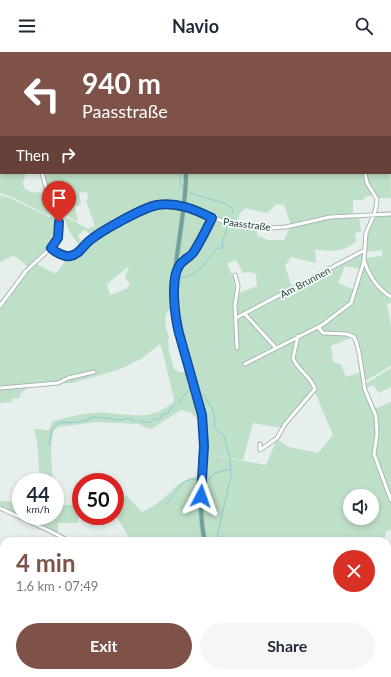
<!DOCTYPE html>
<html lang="en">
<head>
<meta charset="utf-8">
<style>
  :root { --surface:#fff; --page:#f6f6f7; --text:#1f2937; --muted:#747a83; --accent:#7f5249 }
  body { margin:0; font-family:Lato,sans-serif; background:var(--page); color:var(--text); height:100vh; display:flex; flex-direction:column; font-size:15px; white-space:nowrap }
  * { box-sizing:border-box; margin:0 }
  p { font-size:13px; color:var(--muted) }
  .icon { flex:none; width:22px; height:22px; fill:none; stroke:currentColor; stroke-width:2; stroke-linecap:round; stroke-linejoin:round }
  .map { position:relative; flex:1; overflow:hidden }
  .details { position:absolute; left:0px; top:485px; width:391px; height:140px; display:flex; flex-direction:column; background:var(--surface); border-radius:12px 12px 0 0; box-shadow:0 2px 6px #0003 }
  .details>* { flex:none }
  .hud { position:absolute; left:0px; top:0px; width:391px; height:122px; box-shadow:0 2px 6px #0003; background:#7f5249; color:#fff; overflow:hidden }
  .tools { position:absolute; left:343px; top:437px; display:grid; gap:8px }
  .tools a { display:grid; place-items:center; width:36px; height:36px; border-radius:50%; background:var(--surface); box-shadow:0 2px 6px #0003; font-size:20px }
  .speed { position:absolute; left:12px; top:421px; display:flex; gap:8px; font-size:20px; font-weight:700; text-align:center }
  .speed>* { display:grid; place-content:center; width:52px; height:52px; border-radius:50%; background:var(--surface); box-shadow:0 2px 6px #0003; line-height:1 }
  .speed small { font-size:10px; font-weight:400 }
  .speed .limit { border:6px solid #d22; background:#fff; color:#111 }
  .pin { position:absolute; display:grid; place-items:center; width:34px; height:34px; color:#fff; margin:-41px -17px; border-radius:50% 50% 50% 0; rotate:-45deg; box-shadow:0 0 4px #0007 }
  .pin .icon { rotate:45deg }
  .me { position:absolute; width:44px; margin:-22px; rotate:4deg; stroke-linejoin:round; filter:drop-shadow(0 0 3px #0008) }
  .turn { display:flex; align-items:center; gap:14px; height:84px; padding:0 16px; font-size:18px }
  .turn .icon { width:52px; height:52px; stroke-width:2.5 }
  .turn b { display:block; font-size:28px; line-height:34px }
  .then { display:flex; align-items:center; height:38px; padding:0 16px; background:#0003; gap:8px; font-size:15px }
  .round { display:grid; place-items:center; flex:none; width:42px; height:42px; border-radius:21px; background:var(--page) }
  .overview { display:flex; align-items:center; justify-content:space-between; height:68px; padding:0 16px }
  h1 { font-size:24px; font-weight:700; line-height:30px; color:var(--accent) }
  .primary-button { display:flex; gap:8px; margin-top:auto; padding:8px 16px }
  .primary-button a { flex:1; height:46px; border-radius:24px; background:var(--accent); color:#fff; font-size:16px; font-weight:700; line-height:46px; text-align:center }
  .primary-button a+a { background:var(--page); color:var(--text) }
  header { display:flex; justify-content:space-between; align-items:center; height:52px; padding:0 16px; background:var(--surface); font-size:18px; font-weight:700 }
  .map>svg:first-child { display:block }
  .green { fill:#bfe0c8; fill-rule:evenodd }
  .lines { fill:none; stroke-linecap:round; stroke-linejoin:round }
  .stream { stroke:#8ec9d4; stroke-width:1 }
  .minor-casing { stroke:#a8b8b2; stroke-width:5 }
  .major-casing { stroke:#c2cac8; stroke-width:6 }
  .minor { stroke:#fff; stroke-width:3 }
  .major { stroke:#6aa596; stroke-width:4 }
  .minor-bridge-casing { stroke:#a8b8b2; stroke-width:5; stroke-linecap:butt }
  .minor-bridge { stroke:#fff; stroke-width:3 }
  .route-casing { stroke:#114b97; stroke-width:10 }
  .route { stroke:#1a73e8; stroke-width:7 }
  .labels { text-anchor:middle; stroke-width:3.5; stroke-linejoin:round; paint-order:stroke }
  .street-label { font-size:10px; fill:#24423a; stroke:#f7fbf9 }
</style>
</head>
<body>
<header><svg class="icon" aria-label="menu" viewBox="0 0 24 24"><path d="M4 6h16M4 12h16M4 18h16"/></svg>Navio<svg class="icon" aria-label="search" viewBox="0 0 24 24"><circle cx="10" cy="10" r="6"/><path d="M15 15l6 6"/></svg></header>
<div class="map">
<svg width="391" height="625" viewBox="0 0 391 625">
  <rect width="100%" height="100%" fill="#e6efeb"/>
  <path class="green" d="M0 24H1V121H26L23 131 24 136 31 140 46 141 57 162 50 163 45 162 14 146 0 141Z
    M390 83 391 146H377L367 131 365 121H390Z
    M43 121H186L184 153 175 151 151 153 94 184 84 178 78 183 81 190 79 193C72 184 66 176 64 164L88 177 95 174 86 149 88 147 87 140 79 141 81 152 75 155 78 170 60 160H58L50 146Z
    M187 121H364L373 143 365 145 363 148H353V163L338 164 291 173 284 153 277 152 267 161 245 156 239 163 238 171 230 170 185 153Z
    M0 143 10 146 45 163 49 165 58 164C58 199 47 192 28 215L16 205 12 204 0 210Z
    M165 154 183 156 173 215V257L167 260 165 265 166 276 169 285 168 288 169 294 168 295 174 317 179 320H189L196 346 201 370 190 360 181 358 151 377 144 375 139 372 96 370 58 375 54 378C49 395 52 413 53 430H40L37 389 34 377 49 378 53 369C66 366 79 362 92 361 116 358 144 371 165 356 168 354 172 352 174 348L164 305 160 292 141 307 118 318 72 331 27 333V336L20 342V346L12 347V350L0 351V256L26 219 35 211 56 222 68 205 77 203 87 191 104 180 151 157ZM129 214 125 226 130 232 126 237 110 243 107 232Z
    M186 156 208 165 209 169 192 200 187 204H182L180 201Z
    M391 163V244C376 234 371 225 365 209L366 206 382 204V198L366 200 367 181 374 165Z
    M359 165 361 180 355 181 356 189C347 200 328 200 315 197L316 211 291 205 285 214 292 235 364 199 361 217 345 214 338 231 355 238 350 251 320 273 317 277C324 287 342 280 351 286L331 294 333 310 341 312 346 325 361 320 366 347 375 364 376 392 378 380 374 357 391 350V478L386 479 384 489H206L202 459 205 402 266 413 277 387 289 395 318 401 333 383 314 338 282 376 253 371 243 408 206 402C205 373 201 350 194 323 184 290 168 254 179 218 181 210 189 210 193 203 201 193 205 179 213 169L231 173 256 176 258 184 268 188H284L290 175 330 166ZM236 208 243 221 251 220 256 222 257 234 236 242 233 225 227 212ZM350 444H372V466H350Z
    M364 213 368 223 375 233 391 246V251L387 252 391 275V314L367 328 365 327 356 287 347 281 325 280 323 279 321 276 322 274 352 252Z
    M391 316V335L379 341 373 333 365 337V332L367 331Z
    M201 398 202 399 199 454V465L203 489H131L115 462V454L126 443 142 460C149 456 158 452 164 446 175 436 181 427 198 424Z
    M55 444 56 453H81L77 471H58V482L21 464H55Z
    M0 449 21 451V464L0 455Z
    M0 506 1 510 4 509V621H82L79 625H0Z
    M387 513 391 514V625H365L361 621H387Z
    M128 621H235L234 625H129Z"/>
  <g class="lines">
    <path class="stream" d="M157 0 158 1
      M180 121V131L182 134
      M189 140C203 147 219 147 232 156L233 161
      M177 242C181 237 178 230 182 225H187L189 223H194L196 219 201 216 216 198 218 196H223L222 191 227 176
      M171 257V249
      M171 261 175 280
      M176 283 185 316
      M191 333 193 338
      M202 342C214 358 214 357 215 376L224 384 230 406 231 424 216 489
      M177 351 180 350 181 347 190 337V330L187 322
      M139 369 150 371 154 367H160L163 362 168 361 171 356 175 354
      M49 393 52 377 61 370C70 371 80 371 88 367 93 366 88 366 94 365 102 365 110 367 118 368 125 369 126 363 135 369
      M208 428 215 421 230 417
      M165 452C179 444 173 428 197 427
      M387 560H391
      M193 625V621"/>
    <g class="minor-casing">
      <path id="minor" d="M25 0 26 1
        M358 0V1
        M9 1V0
        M190 156 227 171 269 176 286 175 330 165 391 162
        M51 196 64 204H71L80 199 94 185 141 159 157 153H179
        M178 205H189
        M364 209C370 225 377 236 391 245
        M176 220C181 209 186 210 192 202 200 191 206 178 212 166
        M235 223 238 234 235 253 237 296
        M0 254 26 219 51 196 58 186 59 179 58 162 48 143 42 121
        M245 262 276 296
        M236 266 365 198
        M320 274 319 276 323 281 347 282 354 285 356 289 359 300 365 338 376 364 377 382 374 402 391 448
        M245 312 322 273 351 251 364 209 366 181 374 163 376 155 377 147 367 131 365 121
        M0 336 58 331 68 326 94 320
        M260 392V398L277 386 285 372 315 337C311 324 297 318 293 306L298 284
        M0 456 52 480 69 489
        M126 621 128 625"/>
    </g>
    <g class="major-casing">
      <path id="major" d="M148 0 149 1
        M186 121C186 166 171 212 175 257 179 300 201 339 204 383 206 419 196 454 205 489
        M360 621 364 625"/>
    </g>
    <use href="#minor" class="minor"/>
    <use href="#major" class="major"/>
    <g class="minor-bridge-casing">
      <path id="minor-bridge" d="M179 153 190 156"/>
    </g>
    <use href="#minor-bridge" class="minor-bridge"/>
  </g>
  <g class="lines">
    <g class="route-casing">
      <path id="route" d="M59 170 58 186 51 196C55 200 64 205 70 204 79 203 83 194 89 189 101 179 142 156 157 153 177 150 194 157 212 166 206 178 200 191 193 201 189 206 182 208 179 214 170 228 175 265 179 281L202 363 204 394 201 444"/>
    </g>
    <use href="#route" class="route"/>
  </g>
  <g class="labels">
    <g class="street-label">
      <text transform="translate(247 172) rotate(7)" y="4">Paasstraße</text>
      <text transform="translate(305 230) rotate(-28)" y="4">Am Brunnen</text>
    </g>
  </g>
</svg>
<div class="tools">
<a><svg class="icon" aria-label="sound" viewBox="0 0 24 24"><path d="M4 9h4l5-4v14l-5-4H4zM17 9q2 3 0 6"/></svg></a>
</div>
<div class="speed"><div>44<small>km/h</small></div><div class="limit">50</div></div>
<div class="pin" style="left:59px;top:170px;background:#d93025"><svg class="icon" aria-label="arrive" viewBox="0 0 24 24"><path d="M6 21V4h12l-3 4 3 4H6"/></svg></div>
<svg class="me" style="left:201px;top:444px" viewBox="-20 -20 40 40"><path d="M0-17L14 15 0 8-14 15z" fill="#1a73e8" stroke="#fff" stroke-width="4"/></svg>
<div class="hud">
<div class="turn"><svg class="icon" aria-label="left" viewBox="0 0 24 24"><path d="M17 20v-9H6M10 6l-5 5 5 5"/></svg><div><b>940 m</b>Paasstraße</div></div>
<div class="then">Then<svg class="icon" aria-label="right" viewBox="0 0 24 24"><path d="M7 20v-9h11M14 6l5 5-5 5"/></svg></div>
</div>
<section class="details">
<div class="overview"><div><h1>4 min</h1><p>1.6 km · 07:49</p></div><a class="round" style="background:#d93025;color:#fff"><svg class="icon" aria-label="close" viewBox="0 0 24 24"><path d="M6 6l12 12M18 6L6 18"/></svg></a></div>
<div class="primary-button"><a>Exit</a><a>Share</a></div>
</section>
</div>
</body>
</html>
